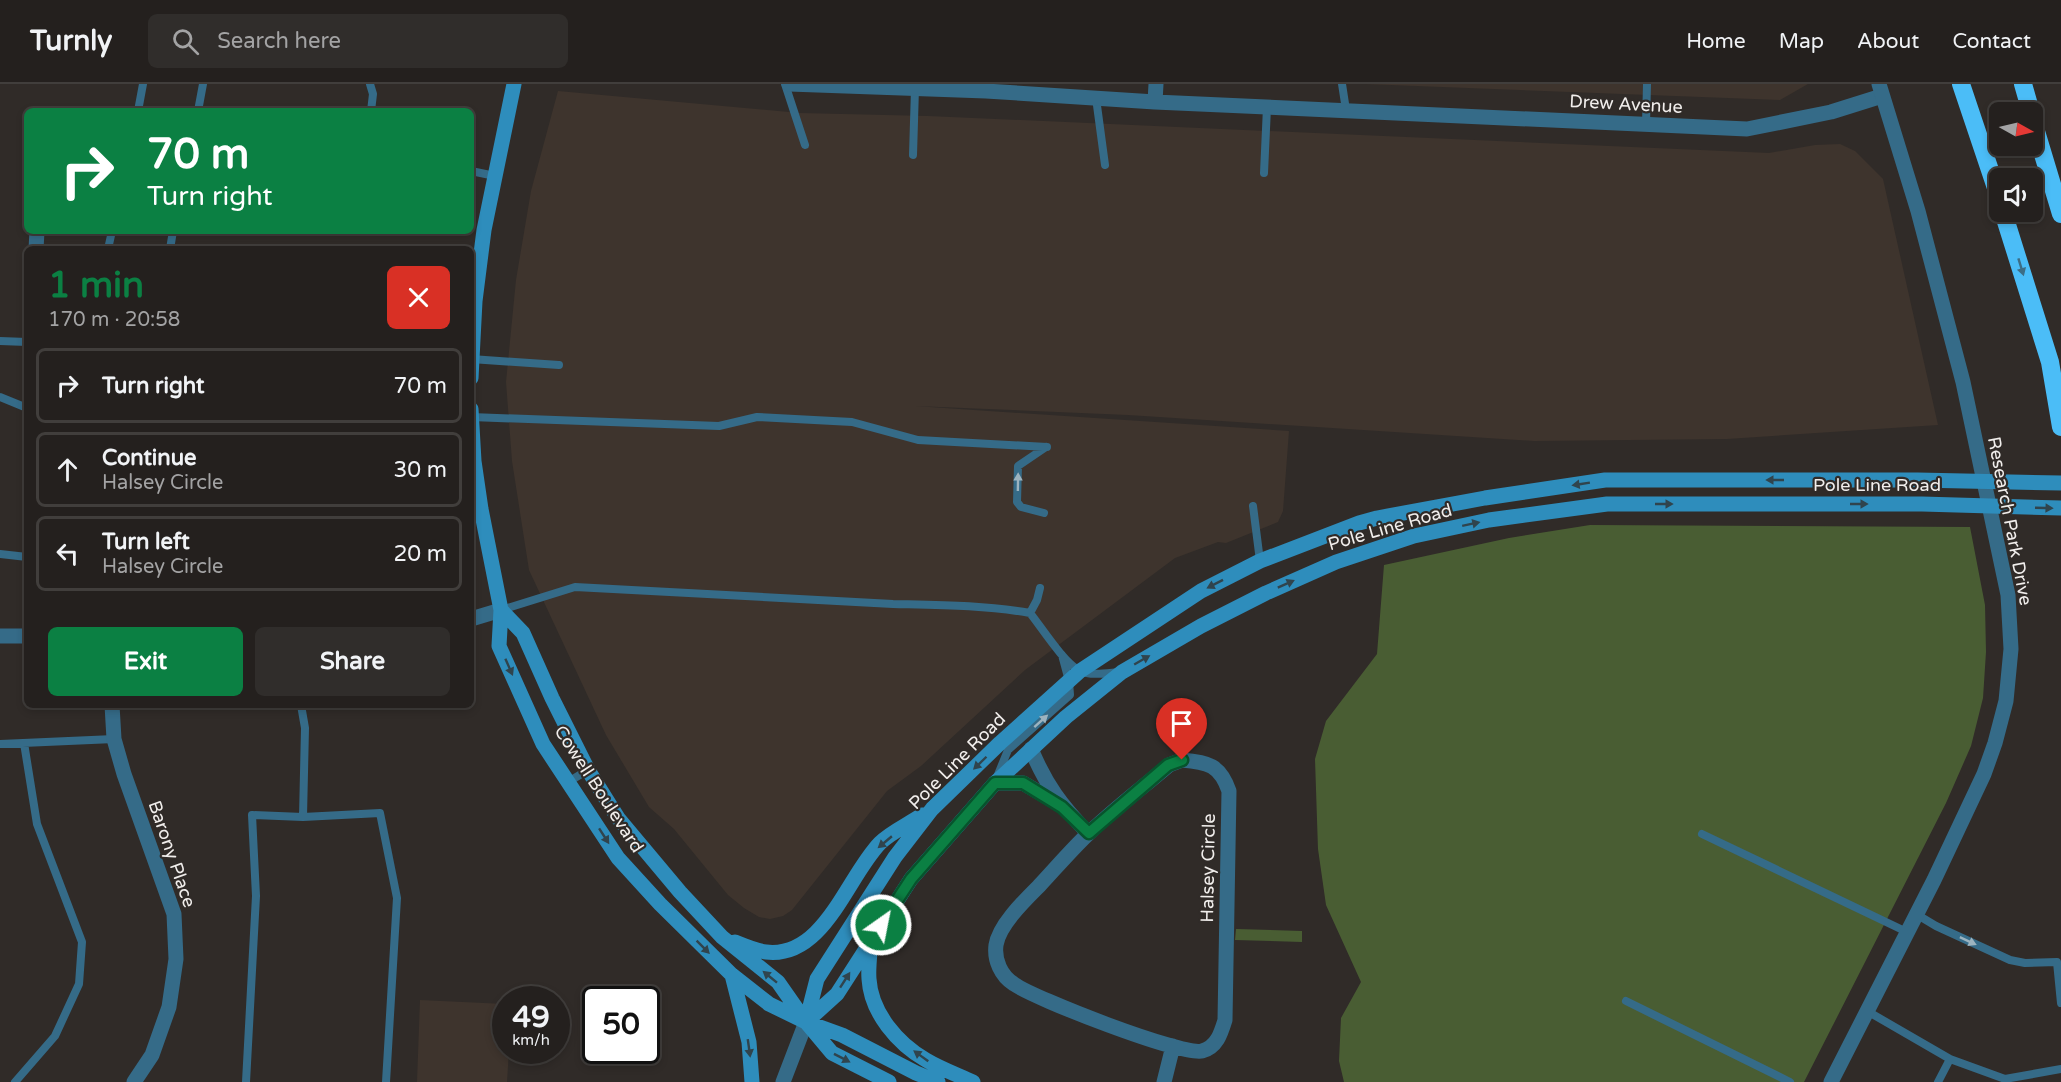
<!DOCTYPE html>
<html lang="en">
<head>
<meta charset="utf-8">
<style>
  :root { --surface:#24201e; --page:#302d2b; --text:#f1f3f6; --muted:#a3a3a4; --line:#413e3c; --accent:#0b8043 }
  body { margin:0; font-family:"Varela Round",sans-serif; background:var(--page); color:var(--text); height:100vh; display:flex; flex-direction:column; font-size:22px; white-space:nowrap }
  * { box-sizing:border-box; margin:0 }
  p { font-size:20px; color:var(--muted) }
  .icon { flex:none; width:33px; height:33px; fill:none; stroke:currentColor; stroke-width:2; stroke-linecap:round; stroke-linejoin:round }
  .map { position:relative; flex:1; overflow:hidden }
  .side { position:absolute; left:24px; top:162px; width:450px; height:462px; display:flex; flex-direction:column; background:var(--surface); border-radius:9px; box-shadow:0 3px 9px #0003,0 0 0 2px var(--line) }
  .side>* { flex:none }
  .banner { position:absolute; left:24px; top:24px; width:450px; height:126px; border-radius:9px; box-shadow:0 3px 9px #0003,0 0 0 2px var(--line); background:#0b8043; color:#fff; overflow:hidden }
  .needle { width:39px; rotate:98deg }
  .tools { position:absolute; left:1989px; top:18px; display:grid; gap:12px }
  .tools a { display:grid; place-items:center; width:54px; height:54px; border-radius:9px; background:var(--surface); box-shadow:0 3px 9px #0003,0 0 0 2px var(--line); font-size:30px }
  .speed { position:absolute; left:492px; top:902px; display:flex; gap:12px; font-size:30px; font-weight:700; text-align:center }
  .speed>* { display:grid; place-content:center; width:78px; height:78px; border-radius:50%; background:var(--surface); box-shadow:0 3px 9px #0003,0 0 0 2px var(--line); line-height:1 }
  .speed small { font-size:15px; font-weight:400 }
  .speed .limit { border:3px solid #111; border-radius:9px; background:#fff; color:#111 }
  .pin { position:absolute; display:grid; place-items:center; width:51px; height:51px; color:#fff; margin:-62px -26px; border-radius:50% 50% 50% 0; rotate:-45deg; box-shadow:0 0 6px #0007 }
  .pin .icon { rotate:45deg }
  .me { position:absolute; width:66px; margin:-33px; rotate:33deg; stroke-linejoin:round; filter:drop-shadow(0 0 4px #0008) }
  .turn { display:flex; align-items:center; gap:21px; height:126px; padding:0 24px; font-size:27px }
  .turn .icon { width:78px; height:78px; stroke-width:2.5 }
  .turn b { display:block; font-size:42px; line-height:51px }
  .round { display:grid; place-items:center; flex:none; width:63px; height:63px; border-radius:9px; background:var(--page) }
  .summary { display:flex; align-items:center; justify-content:space-between; height:102px; padding:0 24px }
  h1 { font-size:36px; font-weight:800; line-height:45px; color:var(--accent) }
  .cta { display:flex; gap:12px; margin-top:auto; padding:12px 24px }
  .cta a { flex:1; height:69px; border-radius:9px; background:var(--accent); color:#fff; font-size:24px; font-weight:800; line-height:69px; text-align:center }
  .cta a+a { background:var(--page); color:var(--text) }
  ul { padding:0; list-style:none }
  li { display:flex; align-items:center; gap:18px; height:75px; margin:0 12px 9px; padding:0 12px; border:3px solid var(--line); border-radius:9px }
  li div { flex:1 }
  li b { display:block; font-size:22px }
  li em { font-style:normal }
  header { display:flex; align-items:center; gap:36px; box-sizing:border-box; height:84px; padding:0 30px; background:var(--surface); border-bottom:2px solid var(--line) }
  header strong { font-size:28px }
  nav { display:flex; gap:33px; margin-inline-start:auto; font-size:21px }
  .search { width:420px; height:54px; background:var(--page); display:flex; align-items:center; gap:15px; box-sizing:border-box; padding:0 21px; border-radius:9px; color:var(--muted); font-size:22px }
  .map>svg:first-child { display:block }
  .built { fill:#3e342d }
  .green { fill:#495d33 }
  .lines { fill:none; stroke-linecap:round; stroke-linejoin:round }
  .service { stroke:#356b88; stroke-width:8 }
  .minor { stroke:#356b88; stroke-width:15 }
  .tertiary { stroke:#356b88; stroke-width:15 }
  .secondary { stroke:#2e8dbc; stroke-width:15 }
  .motorway { stroke:#4bbdf7; stroke-width:18 }
  .oneway { fill:#3c6d85 }
  .oneway2 { fill:#30444d }
  .oneway3 { fill:#9cb3bf }
  .route-casing { stroke:#07532c; stroke-width:15 }
  .route { stroke:#0b8043; stroke-width:10 }
  .labels { text-anchor:middle; stroke-width:4.5; stroke-linejoin:round; paint-order:stroke }
  .street-label { font-size:18px; fill:#f1eeec; stroke:#302b28 }
</style>
</head>
<body>
<header>
<strong>Turnly</strong>
<div class="search"><svg class="icon" aria-label="search" viewBox="0 0 24 24"><circle cx="10" cy="10" r="6"/><path d="M15 15l6 6"/></svg>Search here</div>
<nav><a>Home</a><a>Map</a><a>About</a><a>Contact</a></nav>
</header>
<div class="map">
<svg width="2061" height="998" viewBox="0 0 2061 998">
  <rect width="100%" height="100%" fill="#302b28"/>
  <path class="built" d="M1365 0H1808L1780 16Z
    M558 7 800 29 928 32 1769 69 1815 61 1840 60 1855 67 1883 95 1938 341 1727 355 1534 357 1128 331 915 322 1289 347 1283 427 1278 438 1226 459 1218 458 1175 474 1025 586 921 682 887 707 792 826 783 832 770 835 759 833 744 824 728 811 674 745 649 723 606 651 529 486 512 377 506 298 516 196 531 107Z
    M420 916 505 920 506 966H509L507 998H417Z"/>
  <path class="green" d="M1590 441 1970 443 1985 521 1986 568 1983 614 1971 662 1946 719 1804 998H1344L1339 977 1341 934 1361 898 1326 821 1318 765 1315 675 1326 637 1377 570 1384 481 1509 454Z
    M1236 845 1302 847V858L1235 856Z"/>
  <g class="lines">
    <path class="service" d="M370 0 373 10 371 27
      M785 0 805 61
      M1342 0 1346 26
      M1096 14 1105 81
      M138 27 143 0
      M198 27 203 0
      M1646 40 1647 0
      M913 71 915 4
      M471 87 495 92
      M1264 89 1267 23
      M108 165 112 147
      M170 165 173 147
      M0 257 27 258
      M471 275 559 281
      M0 313 27 324
      M471 333 719 342 757 333 852 338 918 356 1047 363
      M1253 422 1260 477
      M1044 429 1021 423 1017 418 1018 382 1046 363
      M0 470 27 473
      M1040 504 1037 516 1030 529C1042 544 1064 579 1080 587 1091 592 1107 589 1119 588
      M501 526 575 503 893 520C939 521 984 521 1030 529
      M301 621 305 644 303 733
      M0 660 114 655
      M997 693 1008 666 1070 611 1069 597 1062 571
      M568 698 588 686
      M1702 750 1907 848
      M1916 830 1936 842 2010 876 2025 879 2057 878 2061 919
      M1626 917 1790 998
      M1867 927 1950 975 2005 995 2061 985
      M15 998 55 952 79 900 82 858 37 740 24 659
      M246 998 256 812 252 731 303 733 380 729 397 814 386 998
      M1938 998 1950 975"/>
    <path class="minor" d="M789 0 986 7 1155 18 1747 45 1831 28 1882 12
      M1155 18 1156 0
      M36 165 37 147
      M471 535 501 526
      M0 552H27
      M112 621 114 655 124 690 174 830 176 875 169 923 152 971 134 998
      M1031 665C1046 701 1061 721 1088 749
      M1182 676C1208 678 1220 681 1229 707L1225 936C1221 949 1217 963 1202 967 1182 972 1035 915 1014 900 1001 892 994 876 996 861 999 841 1025 816 1039 802 1055 785 1071 766 1089 749 1114 725 1142 704 1169 681Z
      M995 699H1023L1057 719
      M1164 998 1173 962"/>
    <path class="tertiary" d="M783 998 806 938
      M1831 998 1934 796 1984 690 1995 659 2006 617 2011 565 2008 511 1963 298 1918 127 1879 0"/>
    <path class="secondary" d="M471 294 475 217 484 146 514 0
      M471 325 474 377 481 425 501 526 499 562 543 660 618 774 660 820 732 891 769 920 806 938 842 951 916 989 938 998
      M501 526 523 549 552 614 588 686 618 734 680 808 722 853 778 898 806 938 832 969 889 998
      M735 858C745 862 756 867 766 868 824 875 847 793 880 759 891 748 909 740 922 731
      M871 858C870 870 868 883 869 895 871 929 898 960 926 976 941 985 958 991 973 998
      M732 891 749 958 752 998
      M806 938 817 895 895 773 932 725 1000 659 1080 587 1201 507 1260 477 1359 439 1377 434 1485 414 1605 396H1918L2061 399
      M806 938 837 910 911 795 995 699 1066 633 1122 588 1201 542 1266 509 1336 478 1414 452 1489 436 1607 420H1922L2061 424"/>
    <path class="motorway" d="M1961 0 2000 116
      M2023 0 2031 28
      M2032 34 2061 130
      M2003 128 2050 278 2061 343"/>
  </g>
  <defs><path id="oneway-solid" d="M-6-.8H1V-3.2L6.5 0L1 3.2V.8H-6Z" transform="scale(1.5)"/></defs>
  <use class="oneway" href="#oneway-solid" transform="translate(2021 183) rotate(73)"/>
  <g class="oneway2">
    <use href="#oneway-solid" transform="translate(1775 396) rotate(180)"/>
    <use href="#oneway-solid" transform="translate(1581 400) rotate(171)"/>
    <use href="#oneway-solid" transform="translate(1664 420)"/>
    <use href="#oneway-solid" transform="translate(1859 420)"/>
    <use href="#oneway-solid" transform="translate(2044 424) rotate(2)"/>
    <use href="#oneway-solid" transform="translate(1471 440) rotate(-12)"/>
    <use href="#oneway-solid" transform="translate(1215 500) rotate(153)"/>
    <use href="#oneway-solid" transform="translate(1286 500) rotate(-24)"/>
    <use href="#oneway-solid" transform="translate(1142 576) rotate(-30)"/>
    <use href="#oneway-solid" transform="translate(509 583) rotate(66)"/>
    <use href="#oneway-solid" transform="translate(980 679) rotate(136)"/>
    <use href="#oneway-solid" transform="translate(604 752) rotate(57)"/>
    <use href="#oneway-solid" transform="translate(885 758) rotate(140)"/>
    <use href="#oneway-solid" transform="translate(703 863) rotate(45)"/>
    <use href="#oneway-solid" transform="translate(770 893) rotate(-141)"/>
    <use href="#oneway-solid" transform="translate(845 896) rotate(-57)"/>
    <use href="#oneway-solid" transform="translate(749 964) rotate(82)"/>
    <use href="#oneway-solid" transform="translate(921 972) rotate(-144)"/>
    <use href="#oneway-solid" transform="translate(842 974) rotate(27)"/>
  </g>
  <g class="oneway3">
    <use href="#oneway-solid" transform="translate(1018 398) rotate(-89)"/>
    <use href="#oneway-solid" transform="translate(1041 637) rotate(-42)"/>
    <use href="#oneway-solid" transform="translate(1968 857) rotate(25)"/>
  </g>
  <g class="lines">
    <g class="route-casing">
      <path id="route" d="M881 841 911 795 995 699H1023L1062 723 1089 749 1168 681 1182 676"/>
    </g>
    <use href="#route" class="route"/>
  </g>
  <g class="labels">
    <g class="street-label">
      <text transform="translate(1626 20) rotate(3)" y="6">Drew Avenue</text>
      <text x="1877" y="407">Pole Line Road</text>
      <text transform="translate(2010 437) rotate(79)" y="6">Research Park Drive</text>
      <text transform="translate(1390 443) rotate(-16)" y="6">Pole Line Road</text>
      <text transform="translate(957 677) rotate(-45)" y="6">Pole Line Road</text>
      <text transform="translate(599 705) rotate(57)" y="6">Cowell Boulevard</text>
      <text transform="translate(172 770) rotate(71)" y="6">Barony Place</text>
      <text transform="translate(1208 784) rotate(-89)" y="6">Halsey Circle</text>
    </g>
  </g>
</svg>
<div class="tools">
<a><svg class="needle" viewBox="-14 -14 28 28"><path d="M0-13l5 13h-10z" fill="#e53935"/><path d="M0 13l5-13h-10z" fill="#a3a3a4"/></svg></a>
<a><svg class="icon" aria-label="sound" viewBox="0 0 24 24"><path d="M4 9h4l5-4v14l-5-4H4zM17 9q2 3 0 6"/></svg></a>
</div>
<div class="speed"><div>49<small>km/h</small></div><div class="limit">50</div></div>
<div class="pin" style="left:1182px;top:676px;background:#d93025"><svg class="icon" aria-label="arrive" viewBox="0 0 24 24"><path d="M6 21V4h12l-3 4 3 4H6"/></svg></div>
<svg class="me" style="left:881px;top:841px" viewBox="-20 -20 40 40"><circle r="17" fill="#0b8043" stroke="#fff" stroke-width="3"/><path d="M0-11L8 9 0 5-8 9z" fill="#fff"/></svg>
<div class="banner">
<div class="turn"><svg class="icon" aria-label="right" viewBox="0 0 24 24"><path d="M7 20v-9h11M14 6l5 5-5 5"/></svg><div><b>70 m</b>Turn right</div></div>
</div>
<section class="side">
<div class="summary"><div><h1>1 min</h1><p>170 m · 20:58</p></div><a class="round" style="background:#d93025;color:#fff"><svg class="icon" aria-label="close" viewBox="0 0 24 24"><path d="M6 6l12 12M18 6L6 18"/></svg></a></div>
<ul>
<li><svg class="icon" aria-label="right" viewBox="0 0 24 24"><path d="M7 20v-9h11M14 6l5 5-5 5"/></svg><div><b>Turn right</b></div><em>70 m</em></li>
<li><svg class="icon" aria-label="ahead" viewBox="0 0 24 24"><path d="M12 20V5M6 11l6-6 6 6"/></svg><div><b>Continue</b><p>Halsey Circle</p></div><em>30 m</em></li>
<li><svg class="icon" aria-label="left" viewBox="0 0 24 24"><path d="M17 20v-9H6M10 6l-5 5 5 5"/></svg><div><b>Turn left</b><p>Halsey Circle</p></div><em>20 m</em></li>
</ul>
<div class="cta"><a>Exit</a><a>Share</a></div>
</section>
</div>
</body>
</html>
